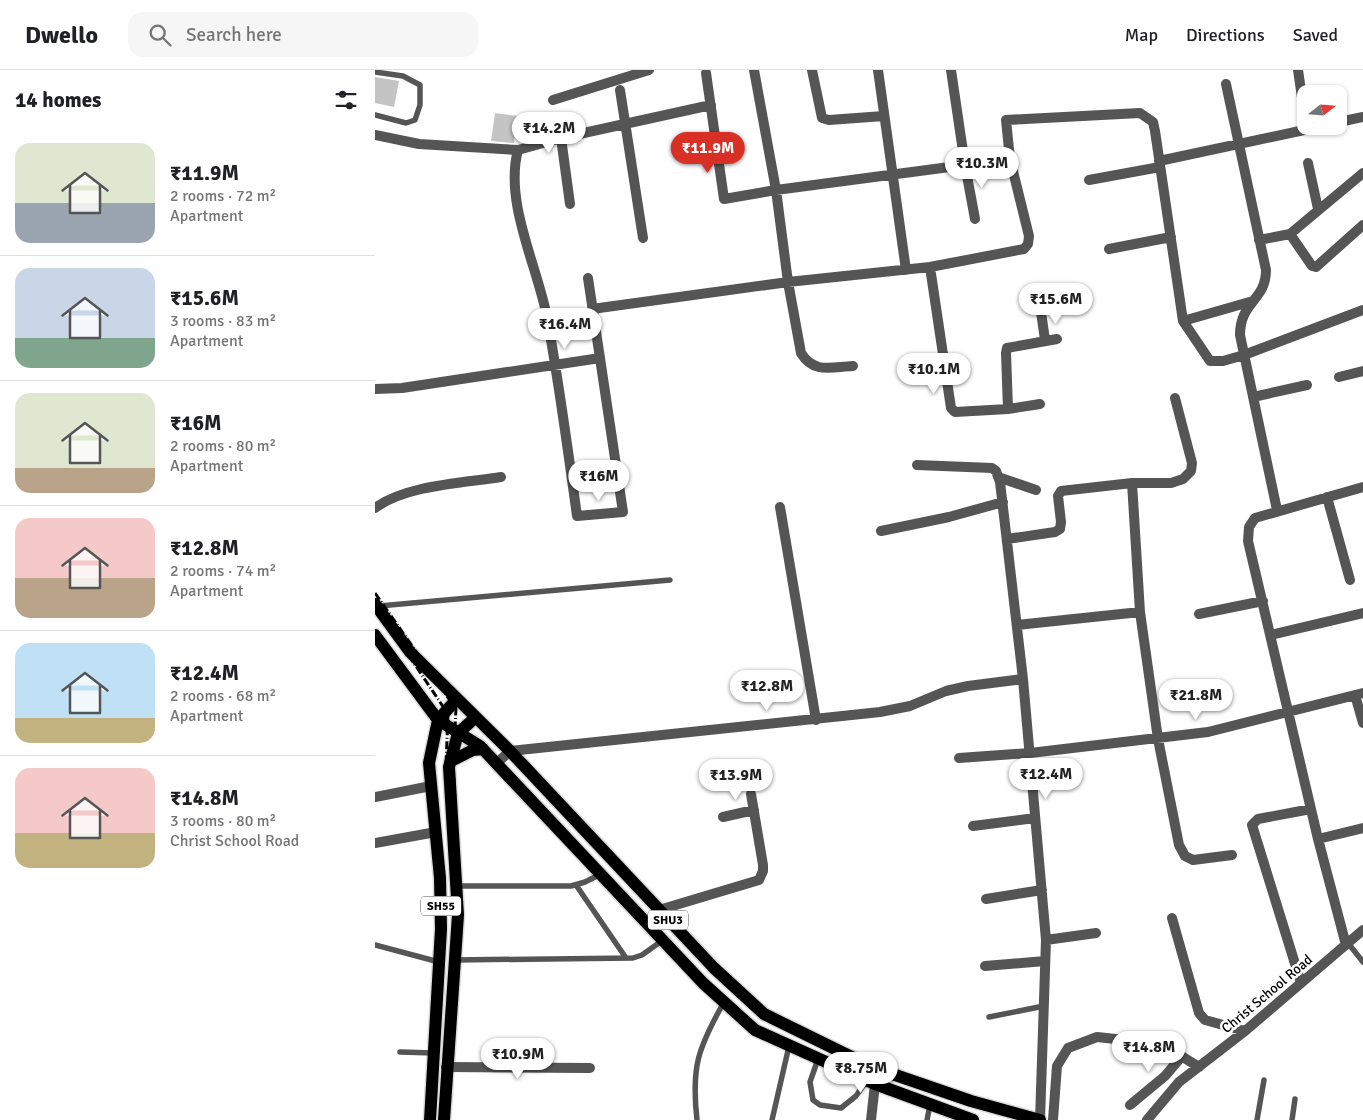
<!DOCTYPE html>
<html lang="en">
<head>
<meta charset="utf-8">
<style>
  body { margin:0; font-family:Signika,sans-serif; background:#f6f6f6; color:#202124; height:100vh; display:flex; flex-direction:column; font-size:19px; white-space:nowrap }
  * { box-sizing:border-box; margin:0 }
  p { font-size:16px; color:#757577 }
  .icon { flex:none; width:28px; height:28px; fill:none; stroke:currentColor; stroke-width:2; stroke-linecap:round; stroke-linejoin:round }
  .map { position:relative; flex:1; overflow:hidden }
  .sheet { display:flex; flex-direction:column; background:#fff; width:375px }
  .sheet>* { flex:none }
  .needle { width:32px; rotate:73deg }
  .controls { position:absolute; left:922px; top:15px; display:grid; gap:10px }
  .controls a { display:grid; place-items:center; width:50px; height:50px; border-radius:10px; background:#fff; box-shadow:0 1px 4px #0004; font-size:25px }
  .price { position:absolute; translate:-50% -42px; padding:0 11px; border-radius:18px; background:#fff; color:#222; font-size:16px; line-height:32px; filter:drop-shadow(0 1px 2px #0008) }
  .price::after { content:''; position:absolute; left:50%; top:30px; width:15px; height:11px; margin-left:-8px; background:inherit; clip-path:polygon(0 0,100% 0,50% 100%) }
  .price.selected { background:#d93025; color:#fff }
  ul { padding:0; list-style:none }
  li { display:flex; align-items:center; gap:15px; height:125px; padding:0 15px }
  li+li { border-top:1px solid #e0e0e0 }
  li span { display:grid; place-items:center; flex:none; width:140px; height:100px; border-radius:15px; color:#555 }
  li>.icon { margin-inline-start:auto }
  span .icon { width:60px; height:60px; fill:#fffc; stroke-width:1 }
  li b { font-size:21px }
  h2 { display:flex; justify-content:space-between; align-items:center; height:60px; padding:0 15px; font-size:21px }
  header { display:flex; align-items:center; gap:30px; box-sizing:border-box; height:70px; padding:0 25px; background:#fff; border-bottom:1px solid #e0e0e0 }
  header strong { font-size:24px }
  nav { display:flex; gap:28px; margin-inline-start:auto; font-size:18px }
  .search { width:350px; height:45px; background:#f6f6f6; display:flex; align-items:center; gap:12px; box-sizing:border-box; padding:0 18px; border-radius:15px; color:#757577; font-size:19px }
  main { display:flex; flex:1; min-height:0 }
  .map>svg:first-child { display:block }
  .building { fill:#c4c4c4 }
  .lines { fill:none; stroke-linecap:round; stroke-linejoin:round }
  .primary-casing { stroke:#dbdbdb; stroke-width:15 }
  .lane { stroke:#555; stroke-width:5.5 }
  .street { stroke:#555; stroke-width:10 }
  .primary { stroke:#000; stroke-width:12 }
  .rail { stroke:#000; stroke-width:3; stroke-dasharray:8 2.5 1 2.5; stroke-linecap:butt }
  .labels { text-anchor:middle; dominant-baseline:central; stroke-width:5; stroke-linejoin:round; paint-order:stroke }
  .shield { fill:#fff; stroke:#4c4c4c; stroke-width:1 }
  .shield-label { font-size:12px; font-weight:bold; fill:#000 }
  .street-label { font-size:14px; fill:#000; stroke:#fff }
</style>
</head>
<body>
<header>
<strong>Dwello</strong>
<div class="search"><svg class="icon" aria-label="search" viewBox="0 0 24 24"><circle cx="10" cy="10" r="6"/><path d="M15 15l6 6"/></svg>Search here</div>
<nav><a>Map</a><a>Directions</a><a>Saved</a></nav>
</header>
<main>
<section class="sheet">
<h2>14 homes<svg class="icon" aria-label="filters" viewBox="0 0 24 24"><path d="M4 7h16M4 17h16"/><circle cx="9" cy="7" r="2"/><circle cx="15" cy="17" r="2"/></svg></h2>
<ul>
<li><span style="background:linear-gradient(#dfe7d0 60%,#9aa5b1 0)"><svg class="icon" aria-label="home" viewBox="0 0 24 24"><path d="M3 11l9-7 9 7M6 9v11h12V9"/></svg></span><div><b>₹11.9M</b><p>2 rooms · 72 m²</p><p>Apartment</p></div></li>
<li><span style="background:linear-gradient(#c9d6e8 70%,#7fa58c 0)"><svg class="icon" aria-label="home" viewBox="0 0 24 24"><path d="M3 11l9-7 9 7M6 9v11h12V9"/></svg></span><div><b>₹15.6M</b><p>3 rooms · 83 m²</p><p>Apartment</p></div></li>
<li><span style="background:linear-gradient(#dfe7d0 75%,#b9a48a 0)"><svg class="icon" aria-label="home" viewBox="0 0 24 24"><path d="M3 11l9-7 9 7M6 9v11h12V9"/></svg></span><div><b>₹16M</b><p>2 rooms · 80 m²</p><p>Apartment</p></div></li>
<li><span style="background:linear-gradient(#f6c9c9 60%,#b9a48a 0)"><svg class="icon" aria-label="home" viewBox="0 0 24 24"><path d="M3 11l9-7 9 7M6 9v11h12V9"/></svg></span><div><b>₹12.8M</b><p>2 rooms · 74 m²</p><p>Apartment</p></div></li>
<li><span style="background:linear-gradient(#bfe0f5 75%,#c2b280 0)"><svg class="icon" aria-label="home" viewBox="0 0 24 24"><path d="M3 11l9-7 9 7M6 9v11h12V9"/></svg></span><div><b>₹12.4M</b><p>2 rooms · 68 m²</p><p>Apartment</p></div></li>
<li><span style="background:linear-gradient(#f6c9c9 65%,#c2b280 0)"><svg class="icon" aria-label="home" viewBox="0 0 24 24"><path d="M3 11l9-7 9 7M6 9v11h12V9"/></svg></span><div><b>₹14.8M</b><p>3 rooms · 80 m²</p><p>Christ School Road</p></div></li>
</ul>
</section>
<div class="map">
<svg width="988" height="1050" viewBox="0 0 988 1050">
  <rect width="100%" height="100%" fill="#fff"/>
  <!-- building -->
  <path class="building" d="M0,7L24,11L19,37L0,33Z
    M120,43L142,46L139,73L116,71Z"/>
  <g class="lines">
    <!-- primary casing -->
    <g class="primary-casing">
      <path id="primary" d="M0,534L35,582L135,681L339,898L389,944L497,997L596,1031L665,1050
        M0,565L63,650L105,676L328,913L380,960L500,1014L598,1050
        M76,691L98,680L108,679
        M55,1050L66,859L65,808L54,693L63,650L81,630
        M69,1050L83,845L74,697L83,663L100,648"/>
    </g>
    <!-- lane -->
    <path class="lane" d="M0,2L28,6L45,15V35L40,50L31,53L0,45
      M4,536L295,510
      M201,815L251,888
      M81,816H196L210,812L226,804
      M973,873L988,892
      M0,875L64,892
      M79,890L258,888L267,885L288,870
      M614,947L669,936
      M25,982L59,983
      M443,989L435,1012L438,1030L445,1035L466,1038L481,1026L492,1010
      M322,1050C316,997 323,978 349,932
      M397,1050L414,976
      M552,1050L555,1035
      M882,1050L889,1010
      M917,1050L920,1029"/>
    <!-- street -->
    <path class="street" d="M379,0L401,120L413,212L426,283C439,304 456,297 478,296
      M437,0L447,48L454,50L509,46
      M503,0L531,200
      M576,0L590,95L600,149
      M923,0L931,55
      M331,3L349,129L401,120L635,89
      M851,14L891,200C891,231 865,231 865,265L902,440
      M245,20L268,168
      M178,30L274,0
      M964,52L988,47
      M0,65L44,74L143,80
      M186,68L336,35
      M784,91L948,56
      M933,93L943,139
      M714,110L785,97
      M195,134L186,68L143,80C129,132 162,195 172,247C184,313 193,380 202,446L248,442L213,208
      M915,164L937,196L941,197L988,155
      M884,170L915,164L988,103
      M734,179L796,167
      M555,197L576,338L580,342L633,339L665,334
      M217,239L413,212L555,197L649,179L653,174L654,166L635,89L631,50L765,43L778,52L780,61L808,251L835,291H848L869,285L988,240
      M666,242L670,270
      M808,251L878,231
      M964,307L988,301
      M0,319L27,318L225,288
      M878,327L932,315
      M633,339L631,283L632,278L682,269
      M542,395L617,398L621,401L625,412L648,609L671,870L665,1050
      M623,407L661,420
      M757,413L765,542L783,669L804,775L810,786L818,790L857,785
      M952,427L975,510
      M405,437L441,650
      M0,438C31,415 88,413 126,407
      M506,461L574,447L628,432
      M632,469L680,462L685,459L686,452L683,426L686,421L757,413H796L808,409L816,401L817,393L800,328
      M824,544L888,531
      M642,555L765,542
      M896,565L988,543
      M980,625L988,653
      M584,688L655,683L833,662L988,623
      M122,693L135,681L505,642L535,636L571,621L593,616L648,609
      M0,727L56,716
      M348,747L379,740
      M598,756L660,748
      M943,769L988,758
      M0,773L61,762
      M611,829L667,820
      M284,840L384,810L388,801V795L376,724
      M797,848L824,943L830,950L870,961
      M671,870L721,863
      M971,875L943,769L873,471L874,457L880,448L988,417
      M610,896L670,891
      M926,913L877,755L883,749L936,739
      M71,997L215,998
      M755,1035L790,1006L807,986
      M496,1050L500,1014L497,997
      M678,1050L682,996L693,978L722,967L787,974L824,997
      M772,1050L804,1012L870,961L988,860"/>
    <!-- primary -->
    <use href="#primary" class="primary"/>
    <!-- rail -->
    <path class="rail" d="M0,523L81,639L78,695L85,826L73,1050
      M18,562L73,644L71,695L72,718"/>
  </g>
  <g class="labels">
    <!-- shield labels -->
    <g class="shield">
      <rect x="46" y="826.5" width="40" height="19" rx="4"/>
      <rect x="273" y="840.5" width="40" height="19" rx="4"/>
    </g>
    <g class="shield-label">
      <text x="66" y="836">SH55</text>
      <text x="293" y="850">SHU3</text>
    </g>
    <!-- street labels -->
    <g class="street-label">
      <text transform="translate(892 924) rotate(-40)">Christ School Road</text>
    </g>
  </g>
</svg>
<div class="controls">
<a><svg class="needle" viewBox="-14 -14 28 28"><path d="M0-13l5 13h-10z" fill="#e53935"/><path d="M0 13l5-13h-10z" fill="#757577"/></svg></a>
</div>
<b class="price" style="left:174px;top:84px">₹14.2M</b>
<b class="price selected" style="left:333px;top:104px">₹11.9M</b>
<b class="price" style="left:607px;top:119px">₹10.3M</b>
<b class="price" style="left:681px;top:255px">₹15.6M</b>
<b class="price" style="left:190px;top:280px">₹16.4M</b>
<b class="price" style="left:559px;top:325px">₹10.1M</b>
<b class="price" style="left:224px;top:432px">₹16M</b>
<b class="price" style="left:392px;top:642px">₹12.8M</b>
<b class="price" style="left:821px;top:651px">₹21.8M</b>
<b class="price" style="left:671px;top:730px">₹12.4M</b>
<b class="price" style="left:361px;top:731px">₹13.9M</b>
<b class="price" style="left:774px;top:1003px">₹14.8M</b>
<b class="price" style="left:143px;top:1010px">₹10.9M</b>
<b class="price" style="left:486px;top:1024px">₹8.75M</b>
</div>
</main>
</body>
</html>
